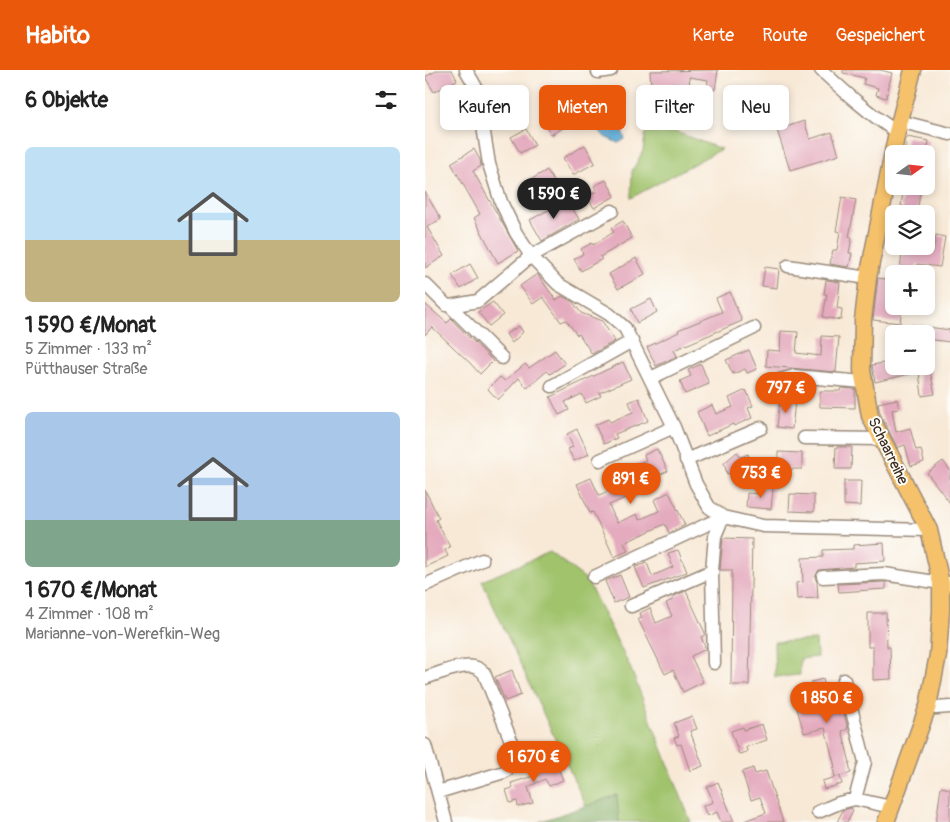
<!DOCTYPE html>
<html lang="de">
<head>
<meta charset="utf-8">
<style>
  body { margin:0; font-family:Pangolin,sans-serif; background:#f2f2f2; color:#222; height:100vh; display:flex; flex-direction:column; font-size:19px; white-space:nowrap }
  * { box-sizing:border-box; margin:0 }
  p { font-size:16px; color:#767676 }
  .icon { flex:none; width:28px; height:28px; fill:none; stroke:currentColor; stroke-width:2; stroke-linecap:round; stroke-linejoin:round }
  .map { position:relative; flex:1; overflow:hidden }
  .sheet { display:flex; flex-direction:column; background:#fff; width:425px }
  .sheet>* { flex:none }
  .top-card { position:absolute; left:15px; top:15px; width:435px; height:45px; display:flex; gap:10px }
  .needle { width:32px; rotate:75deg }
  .buttons { position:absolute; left:460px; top:75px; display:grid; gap:10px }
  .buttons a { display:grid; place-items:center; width:50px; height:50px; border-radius:8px; background:#fff; box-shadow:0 2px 8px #0003; font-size:25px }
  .price { position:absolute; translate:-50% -42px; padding:0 11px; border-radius:18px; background:#ea580c; color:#fff; font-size:16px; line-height:32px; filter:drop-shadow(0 1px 2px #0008) }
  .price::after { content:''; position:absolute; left:50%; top:30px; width:15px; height:11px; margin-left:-8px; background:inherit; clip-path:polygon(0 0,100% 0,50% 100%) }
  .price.selected { background:#222; color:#fff }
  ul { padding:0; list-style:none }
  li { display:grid; align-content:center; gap:10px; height:265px; padding:0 25px }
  li span { display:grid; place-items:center; height:155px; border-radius:8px; color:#555 }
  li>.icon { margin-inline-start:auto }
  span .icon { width:90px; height:90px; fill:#fffc; stroke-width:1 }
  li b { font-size:21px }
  h2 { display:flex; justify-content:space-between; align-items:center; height:60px; padding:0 25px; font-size:21px }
  .chip { padding:0 18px; border-radius:8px; background:#fff; box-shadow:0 2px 8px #0003; font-size:18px; line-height:45px }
  .chip.selected { background:#ea580c; color:#fff }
  header { display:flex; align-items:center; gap:30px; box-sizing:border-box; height:70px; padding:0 25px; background:#ea580c; color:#fff }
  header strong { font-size:24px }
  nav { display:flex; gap:28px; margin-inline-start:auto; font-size:18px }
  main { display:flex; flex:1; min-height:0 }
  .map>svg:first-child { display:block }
  .green { fill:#a0c36c; stroke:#6e7645 }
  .forest { fill:#80a960; stroke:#5e6a3f }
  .water { fill:#62afdb; stroke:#4e6c7c }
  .building { fill:#e4aabe }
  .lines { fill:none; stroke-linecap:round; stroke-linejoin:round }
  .minor-casing { stroke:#9a8a7a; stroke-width:15 }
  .major-casing { stroke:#9a8a7a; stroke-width:19 }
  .minor { stroke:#fff; stroke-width:12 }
  .major { stroke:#f5c16b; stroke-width:16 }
  .labels { text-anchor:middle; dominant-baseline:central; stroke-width:4; stroke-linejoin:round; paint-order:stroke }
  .street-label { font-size:15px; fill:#3b2a1e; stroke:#fdfcf7 }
</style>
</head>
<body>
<header>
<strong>Habito</strong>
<nav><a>Karte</a><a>Route</a><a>Gespeichert</a></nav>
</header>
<main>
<section class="sheet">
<h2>6 Objekte<svg class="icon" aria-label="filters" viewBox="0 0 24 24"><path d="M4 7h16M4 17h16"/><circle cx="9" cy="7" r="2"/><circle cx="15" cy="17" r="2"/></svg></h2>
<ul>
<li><span style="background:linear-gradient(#bfe0f5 60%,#c2b280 0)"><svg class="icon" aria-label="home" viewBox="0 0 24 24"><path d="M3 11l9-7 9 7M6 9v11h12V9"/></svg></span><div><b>1 590 €/Monat</b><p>5 Zimmer · 133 m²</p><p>Pütthauser Straße</p></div></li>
<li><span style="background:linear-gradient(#a9c7e8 70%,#7fa58c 0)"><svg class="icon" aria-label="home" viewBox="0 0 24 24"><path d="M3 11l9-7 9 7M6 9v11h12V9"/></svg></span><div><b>1 670 €/Monat</b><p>4 Zimmer · 108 m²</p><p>Marianne-von-Werefkin-Weg</p></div></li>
</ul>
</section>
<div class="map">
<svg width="525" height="752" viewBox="0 0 525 752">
  <rect width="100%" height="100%" fill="#fdfcf7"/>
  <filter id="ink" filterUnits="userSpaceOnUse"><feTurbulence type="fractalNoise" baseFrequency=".02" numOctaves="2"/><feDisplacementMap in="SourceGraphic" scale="10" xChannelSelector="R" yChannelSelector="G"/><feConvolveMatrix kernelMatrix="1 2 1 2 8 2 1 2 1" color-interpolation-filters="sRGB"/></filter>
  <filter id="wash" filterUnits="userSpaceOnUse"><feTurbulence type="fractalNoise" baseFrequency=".0096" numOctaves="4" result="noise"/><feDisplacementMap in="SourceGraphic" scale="20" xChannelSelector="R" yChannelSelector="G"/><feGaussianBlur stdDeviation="1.12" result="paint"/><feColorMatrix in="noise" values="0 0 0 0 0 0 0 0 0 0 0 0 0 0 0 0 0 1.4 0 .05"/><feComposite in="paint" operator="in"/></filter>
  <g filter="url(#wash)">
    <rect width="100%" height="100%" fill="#f8e9d7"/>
    <!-- green -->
    <path class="green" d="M222,51L296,79L206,128L207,101L218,81Z
      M125,482L162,510L205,597L266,752H194L191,725L161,736L57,511Z
      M391,570L392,587L375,589V605L350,607L349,572Z"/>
    <!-- forest -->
    <path class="forest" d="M192,725L194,752H114Z"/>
    <!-- water -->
    <path class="water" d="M158,29L165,37L197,60L200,69L193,73L180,67L164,49L150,40V33Z"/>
    <g id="blocks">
      <!-- building -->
      <path class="building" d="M13,0H27L32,10L9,22L0,7Z
        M293,0L290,20L282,18L283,10L264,7L265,16L253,17L254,22L244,23V14L226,15L225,1Z
        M418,0H455L467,3L461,28L451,25L453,18L438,14L440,8L418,3Z
        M137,39L146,53L126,65L118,50Z
        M379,51L385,69L407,62L414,85L365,100L352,60Z
        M101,59L110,75L95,83L86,67Z
        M482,67L504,71L502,84H480Z
        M160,75L170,93L148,105L138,88Z
        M49,79L55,90L56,96L48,101L93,181L73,193L49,148L55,144L26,93Z
        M122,100L131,115L106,130L97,115Z
        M181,110L190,126L169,138L162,126L172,121L169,116Z
        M479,116H496L492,144H477L478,136H476Z
        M0,122L16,149L2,157L19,186L0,198Z
        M417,127L431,130L424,167H427L424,183H427L424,197L405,194L408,180H412L415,162L411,161Z
        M142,130L154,149L117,171L105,150Z
        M198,151L207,168L175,187L177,189L156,201L149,189L158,184L156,179L167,173L168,175L189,162L186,158Z
        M511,165L520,167L515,197L492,194L491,201L475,199L478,176H491V180L508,182Z
        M211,188L220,204L193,219L184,204Z
        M45,194L53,208L36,219L27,205Z
        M340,197L354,199L352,218L337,216Z
        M112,204L131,230L137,226L148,232L156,243L177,251L190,271L167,284L154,264L152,265L141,250L136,252L118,227L108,234L95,216Z
        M453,208L469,210V236H477L475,253L448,250Z
        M401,210L415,212L412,238L417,239L416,250L398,247L402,224H399Z
        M305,222L317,251L249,280L252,286L231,296L222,277L254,262L253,260L297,242L291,228Z
        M226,229L232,242L212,253L206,239Z
        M68,232L78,245L64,256L53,242Z
        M0,234L22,253L26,249L68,291L55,304L45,293L7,257L0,265Z
        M487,255L525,260V272L501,269V264H486Z
        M94,256L98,262L87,273L81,264Z
        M356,261L373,262L371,283L396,286L397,266L414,267L411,302L341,296L342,280L355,281Z
        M130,280L140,294L125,304L122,301L102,318L94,308L73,330L63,319L75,307L80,311L100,294L104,298Z
        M324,280L332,299L322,303L320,299L308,304L301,290Z
        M469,291V296H504L510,324L497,326L494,302L450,312L447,295Z
        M198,292L206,309L174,323L176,326L161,333L157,324L140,332L144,340L134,345L125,327Z
        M276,294L284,314L260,324L255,311L266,306L263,300Z
        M416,318L430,319V338L395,337V321H415Z
        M321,320L328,336L323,338L327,348L309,356L308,354L282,366L272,342L287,335L291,344L308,337L304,328Z
        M214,328L223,351L190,364L192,368L179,374L170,355L183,349L185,352L208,342L204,332Z
        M355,329L370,331L367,359L352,357Z
        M472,329L474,339L467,340L471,362L485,358L491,380L496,379L499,392L486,396L480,375L474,377L473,379L455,343L453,333Z
        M152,359L164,384L149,391L143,379L148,377L142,364Z
        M411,377H427L426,399H410Z
        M232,379L243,401L216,413L219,420L184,435L192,453L212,444L214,450L234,441L229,430L244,422L260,455L244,463L240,454L199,473L203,481L189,487L168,442L165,443L152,414L166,408L174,425L203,414L197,400L221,390L219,385Z
        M312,382L316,387L323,384L328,400L313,405L312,401L302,404L299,393Z
        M353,382L377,383V399H353Z
        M518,391L525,400V433L502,403Z
        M419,411H436L435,436L419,435Z
        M334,417L348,418L346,439L321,437L322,423L334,424Z
        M0,420L14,448L11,450L25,477L20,480L23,486L0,497Z
        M365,424L389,425V442L364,441Z
        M298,468L327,469L324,615H306L307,500H295Z
        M459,473L460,491L429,493V497L394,500L390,507L392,512L393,528L372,529L371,513L378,512L377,488L398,487V480L428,479V475Z
        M253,480L262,502L219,518L210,497L222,493L227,506L248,497L243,483Z
        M195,505L204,527L189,533L180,511Z
        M461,512V519L414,522L413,514Z
        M261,521L280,563V565L276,567L281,579L266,586L278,612L258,622L248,600L240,604L213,549L217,548L215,543L225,538L231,553L247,546L241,533L248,530L247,527Z
        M443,543H461L462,577H465L466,609L448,610V577H443Z
        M87,600L96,625L80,631L70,607Z
        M398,609L404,632L415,629L423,659L417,661L425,693H424L426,703L410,707L408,698L410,697L400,658L379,663L371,635L390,629L386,612Z
        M267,646L272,659L265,661L278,696L265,701L256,674L252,675L249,668L254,666L249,653Z
        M337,654L342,670L321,677L322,682L314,684L306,661L318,657L319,660Z
        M129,688L138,710L124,716L120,709L103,717L108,733L93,737L92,731L85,733L81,720L88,718L86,713L112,705L109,697Z
        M328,698L330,704L341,701L358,752H320L319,751L341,743L335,727L326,730L317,702Z
        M415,706L417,714L399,719L397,711Z
        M293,712L309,752H296L292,742L282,746L278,736L288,732L282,717Z
        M516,717L525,719V752H511Z
        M426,738L428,740L422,752H412L418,740Z"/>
    </g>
  </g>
  <g filter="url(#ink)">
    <use href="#blocks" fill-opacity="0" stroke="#9a8a7a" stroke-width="1"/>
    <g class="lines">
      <!-- minor casing -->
      <g class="minor-casing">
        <path id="minor" d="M41,0L52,19L64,94L76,132L91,163L106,186L133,214L184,244L200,258L249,357L271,414L284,437L298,447L338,456L504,460
          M396,0C420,22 444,44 472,62
          M173,2L186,0
          M474,51L525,64
          M363,196L443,208
          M0,214L21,235L25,236L53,231L106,186L187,141
          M25,236L77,288
          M226,308L329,258
          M352,311L369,306L438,312
          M127,316L207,271
          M379,368L456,369
          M175,390L249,357
          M261,390L336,358
          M169,507L298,447
          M398,507L459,504L516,513H525
          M0,515L57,490
          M206,536L287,501
          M289,593L287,501L290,466L298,447
          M0,608C12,604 41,592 52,598C55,599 57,601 59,603L89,678C90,689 88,695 79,702L13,722
          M419,610L440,692L430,729
          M503,636L511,638L525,637
          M0,675L21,752
          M393,742L414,733L430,729L466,737"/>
      </g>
      <!-- major casing -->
      <g class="major-casing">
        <path id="major" d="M461,752L503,636L513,585L516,541V513L504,460L445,346L437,300L438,250L443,208L472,62L488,0"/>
      </g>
      <!-- minor -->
      <use href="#minor" class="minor"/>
      <!-- major -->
      <use href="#major" class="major"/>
    </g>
  </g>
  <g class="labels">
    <!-- street labels -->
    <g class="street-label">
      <text transform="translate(463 381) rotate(64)">Schaarreihe</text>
    </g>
  </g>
</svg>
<div class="buttons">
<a><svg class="needle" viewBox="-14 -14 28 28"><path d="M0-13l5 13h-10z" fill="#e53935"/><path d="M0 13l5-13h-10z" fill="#767676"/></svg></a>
<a><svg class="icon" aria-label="layers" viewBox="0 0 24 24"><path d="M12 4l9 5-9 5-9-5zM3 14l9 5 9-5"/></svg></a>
<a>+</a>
<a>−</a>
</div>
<b class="price selected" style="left:129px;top:150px">1 590 €</b>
<b class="price" style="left:361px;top:344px">797 €</b>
<b class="price" style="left:336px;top:429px">753 €</b>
<b class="price" style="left:206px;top:435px">891 €</b>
<b class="price" style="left:402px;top:654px">1 850 €</b>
<b class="price" style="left:109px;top:713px">1 670 €</b>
<div class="top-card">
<a class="chip">Kaufen</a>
<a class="chip selected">Mieten</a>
<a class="chip">Filter</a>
<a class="chip">Neu</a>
</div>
</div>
</main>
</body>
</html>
